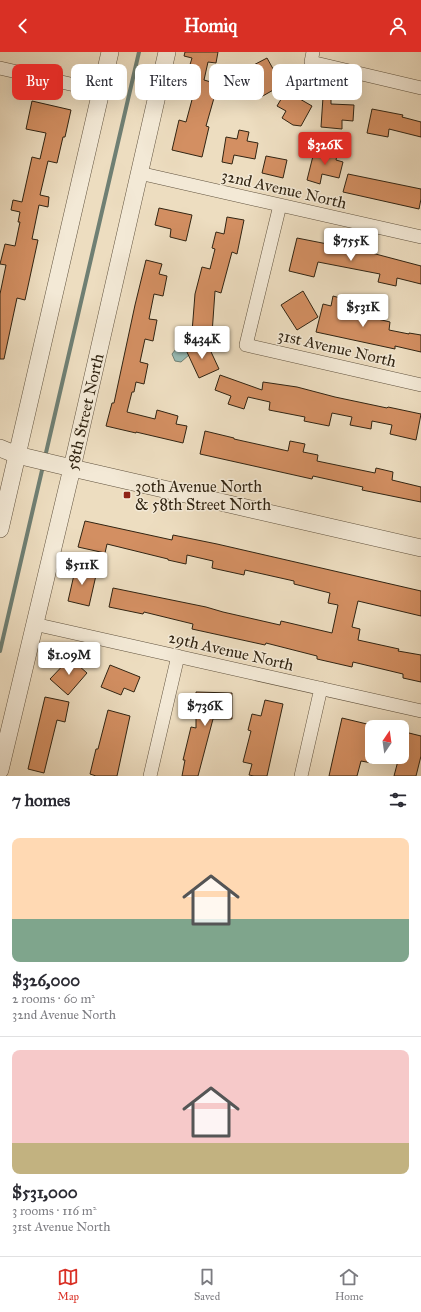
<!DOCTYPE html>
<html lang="en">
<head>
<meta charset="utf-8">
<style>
  body { margin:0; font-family:"IM FELL Great Primer",serif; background:#f7f7f7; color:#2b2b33; height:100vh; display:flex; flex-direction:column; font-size:15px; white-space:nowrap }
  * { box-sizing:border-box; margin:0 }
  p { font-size:13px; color:#7c7c81 }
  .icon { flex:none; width:22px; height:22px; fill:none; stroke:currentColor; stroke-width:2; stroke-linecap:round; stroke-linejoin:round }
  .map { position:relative; height:724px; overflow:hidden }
  .side { display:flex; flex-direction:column; background:#fff; flex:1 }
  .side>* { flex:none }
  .banner { position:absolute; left:12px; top:12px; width:397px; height:36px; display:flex; gap:8px }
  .needle { width:26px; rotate:13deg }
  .tools { position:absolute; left:365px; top:668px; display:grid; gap:8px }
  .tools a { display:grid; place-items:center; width:44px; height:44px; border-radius:8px; background:#fff; box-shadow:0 4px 16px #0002; font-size:20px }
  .price { position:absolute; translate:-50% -34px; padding:0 9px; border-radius:4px; background:#fff; color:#222; font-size:13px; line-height:26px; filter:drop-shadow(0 1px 2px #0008) }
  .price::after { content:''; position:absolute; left:50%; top:24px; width:12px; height:9px; margin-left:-6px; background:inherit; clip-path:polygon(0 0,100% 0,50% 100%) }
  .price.active { background:#d93025; color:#fff }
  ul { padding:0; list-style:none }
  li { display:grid; align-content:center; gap:8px; height:212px; padding:0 12px }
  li+li { border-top:1px solid #e1e1e2 }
  li span { display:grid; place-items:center; height:124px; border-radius:8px; color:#555 }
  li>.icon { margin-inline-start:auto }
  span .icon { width:72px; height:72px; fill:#fffc; stroke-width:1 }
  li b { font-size:17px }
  h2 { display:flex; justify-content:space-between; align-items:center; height:48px; padding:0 12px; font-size:17px }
  .chip { padding:0 14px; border-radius:8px; background:#fff; box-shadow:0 4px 16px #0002; font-size:14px; line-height:36px }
  .chip.active { background:#d93025; color:#fff }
  header { display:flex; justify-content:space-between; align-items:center; height:52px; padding:0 12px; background:#d93025; color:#fff; font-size:18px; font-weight:700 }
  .tab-bar { display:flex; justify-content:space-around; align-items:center; height:56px; border-top:1px solid #e1e1e2; background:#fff; font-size:11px; color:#7c7c81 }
  .tab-bar a { display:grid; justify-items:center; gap:2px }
  .tab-bar .active { color:#d93025 }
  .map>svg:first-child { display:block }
  .water { fill:#99bbb4; stroke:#6f7f73 }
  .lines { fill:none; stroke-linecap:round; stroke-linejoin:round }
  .stream { stroke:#6f7f73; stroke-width:4 }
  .building { fill:#d38f62; stroke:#312412 }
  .minor-casing { stroke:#60523e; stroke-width:14 }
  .tertiary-casing { stroke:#60523e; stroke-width:18 }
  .minor { stroke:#f3e9d6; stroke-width:13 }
  .tertiary { stroke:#f3e9d6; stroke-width:17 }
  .poi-dot { fill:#8f2418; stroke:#f3e9d6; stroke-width:1.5 }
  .labels { text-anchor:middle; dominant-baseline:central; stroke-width:3; stroke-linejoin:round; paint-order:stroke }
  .street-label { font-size:16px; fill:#312412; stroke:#f3e9d6 }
  .poi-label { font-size:16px; fill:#312412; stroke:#f3e9d6; text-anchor:start }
</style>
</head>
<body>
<header><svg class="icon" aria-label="back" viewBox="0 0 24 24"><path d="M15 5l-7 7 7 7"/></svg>Homiq<svg class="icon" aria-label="person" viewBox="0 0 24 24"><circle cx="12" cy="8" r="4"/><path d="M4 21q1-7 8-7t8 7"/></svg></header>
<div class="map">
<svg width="421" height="724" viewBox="0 0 421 724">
  <rect width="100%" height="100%" fill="#edddc0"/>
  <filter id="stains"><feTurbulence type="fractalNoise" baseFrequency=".005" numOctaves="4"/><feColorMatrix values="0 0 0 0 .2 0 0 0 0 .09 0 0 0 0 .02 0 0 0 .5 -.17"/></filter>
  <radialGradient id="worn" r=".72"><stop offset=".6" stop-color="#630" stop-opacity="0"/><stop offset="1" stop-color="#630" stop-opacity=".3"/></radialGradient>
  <!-- water -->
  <path class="water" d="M176,297H188L190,302L181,310L175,309L172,302Z"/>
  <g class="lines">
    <!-- stream -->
    <path class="stream" d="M45,405L139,0
      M0,599L43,414"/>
  </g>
  <!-- building -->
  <path class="building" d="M185,0H218L216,11L208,10L204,28L218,32L206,74L209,75L202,105L172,98L179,68L186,70L193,44L183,41L191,16H189L192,6L184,4Z
    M267,6L282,33L261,45L246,17Z
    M286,39L312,54L301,74L293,73L282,66L286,59L277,54Z
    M323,45H331V52L354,53L353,69L342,68V77L321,75Z
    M32,49L71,58L65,85H63L57,111L48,109L40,143L49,145L48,155L39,153L32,187L38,188L25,248L17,246L4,307H0V242L6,213L0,212L5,192L15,194L20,170H18L20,160L11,158L13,148L22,150L32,105L40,107L46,81L26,77Z
    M372,57L403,63L402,65L421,70V85L389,77L388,85L367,81Z
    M239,78L249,80L247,89L258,91L255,107L234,103L232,112L222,110L226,85L237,87Z
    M323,95L338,99L336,108L343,110L339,126L322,122L320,132L307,128L313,104L320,105Z
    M266,104L287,108L283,126L262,121Z
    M348,122L421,137V147L419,157L343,140Z
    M159,156L192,163L186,189L170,185L171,177L155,173Z
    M227,165L244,168L237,202L232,200L221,241L215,239L212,282L192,280L195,242L202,215L210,217L215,197L212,196L216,180L224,182Z
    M297,186L368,200L421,214V232L397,226L396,234L378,230L380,222L318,210L314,225L289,219Z
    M146,208L162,212L159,222L167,224L163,244L154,242L149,267L157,268L153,289L145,287L140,310L148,312L144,332L136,330L134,340H132L127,360L155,367L157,358L178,364L176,372L187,374L183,391L136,380V381L106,374L112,351H114L135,253Z
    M303,239L318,265L297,278L281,253Z
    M333,244L351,249L349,258L358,260L357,262L390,270L389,278L409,282V281L421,283V300L395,294V297L316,280L323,252L331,254Z
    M206,289L219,317L199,326L186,298Z
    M220,323L262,338L263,330L297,335L335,345L387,356L388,355L421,362L416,388L390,382L392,373L372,369L371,377L350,373L352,365L332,361L329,374L304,369L305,365L269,358L270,350L248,345L244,357L228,352L231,344L215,338Z
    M205,379L234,386V387L288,399L290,389L305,392L303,400L318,403L317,409L375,421L376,416L393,420L392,428L421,435V450L362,438L363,435L313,424L312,427L200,402Z
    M85,469L172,488L173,483L217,492L421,539V564L358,549L352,575L360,577L358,588L399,597L398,599L421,603V630L403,626V622L353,610L352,615L317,607V604L266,591L265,593L192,577L193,572L144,560L143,562L109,555L113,536L206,555L223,560L280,573L281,569L332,581L338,553L328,551L330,541L294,532V529L245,518L244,523L212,516L213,509L187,503L186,512L168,508V507L107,492L105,501L78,495Z
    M76,514L97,519L89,554L68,549Z
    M70,606L87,621L68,643L50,627Z
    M110,613L140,625L134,640L124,636L121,643L101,635Z
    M196,640L232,641V667H213L198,724H182L185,708H183L191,675L196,676Z
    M45,645L69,650L65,670L57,668L44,721L28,717Z
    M265,648L283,652L267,724H254L249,723L252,712L243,710L251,679L248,678L252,662L261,664Z
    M108,658L130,664L117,724H96L90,722L96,697H98Z
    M342,666L371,673L370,682H372V711L361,709L357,724H329Z
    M405,680L421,684V704L416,724H394L399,705H402V692Z"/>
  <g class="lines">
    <!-- minor casing -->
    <g class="minor-casing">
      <path id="minor" d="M313,0L311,10L421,36
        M0,16L101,39
        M139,121L421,185
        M280,153L246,293L421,333
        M34,572L421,659
        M150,724L178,604
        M301,724L321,636"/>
    </g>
    <!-- tertiary casing -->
    <g class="tertiary-casing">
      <path id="tertiary" d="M0,396L17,403L59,413L421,496
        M0,477L110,0
        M0,718L72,416L167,0"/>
    </g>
    <!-- minor -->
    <use href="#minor" class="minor"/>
    <!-- tertiary -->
    <use href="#tertiary" class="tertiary"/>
  </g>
  <!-- markers -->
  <rect class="poi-dot" x="123" y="439" width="8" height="8" rx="2"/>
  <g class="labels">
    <!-- street labels -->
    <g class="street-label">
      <text transform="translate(284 137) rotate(13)">32nd Avenue North</text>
      <text transform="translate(337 296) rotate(13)">31st Avenue North</text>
      <text transform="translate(85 360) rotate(-77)">58th Street North</text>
      <text transform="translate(231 599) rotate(13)">29th Avenue North</text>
    </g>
    <!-- poi labels -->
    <g class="poi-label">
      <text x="135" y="434">30th Avenue North<tspan x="135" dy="18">&amp; 58th Street North</tspan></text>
    </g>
  </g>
  <rect width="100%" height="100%" filter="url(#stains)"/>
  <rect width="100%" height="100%" fill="url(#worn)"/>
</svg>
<div class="tools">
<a><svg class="needle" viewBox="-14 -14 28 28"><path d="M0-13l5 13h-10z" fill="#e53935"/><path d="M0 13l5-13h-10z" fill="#7c7c81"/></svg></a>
</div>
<b class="price active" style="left:325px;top:114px">$326K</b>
<b class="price" style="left:351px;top:210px">$755K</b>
<b class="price" style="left:363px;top:276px">$531K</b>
<b class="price" style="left:202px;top:308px">$434K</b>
<b class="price" style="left:82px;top:534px">$511K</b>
<b class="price" style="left:69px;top:624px">$1.09M</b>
<b class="price" style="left:205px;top:675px">$736K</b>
<div class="banner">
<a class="chip active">Buy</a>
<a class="chip">Rent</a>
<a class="chip">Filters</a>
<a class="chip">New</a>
<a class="chip">Apartment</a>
</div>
</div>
<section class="side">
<h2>7 homes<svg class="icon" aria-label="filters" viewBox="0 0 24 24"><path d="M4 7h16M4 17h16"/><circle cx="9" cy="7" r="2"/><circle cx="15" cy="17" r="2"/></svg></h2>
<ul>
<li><span style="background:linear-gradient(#ffd9b3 65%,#7fa58c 0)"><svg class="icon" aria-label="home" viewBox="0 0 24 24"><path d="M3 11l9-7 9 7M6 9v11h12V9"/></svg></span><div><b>$326,000</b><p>2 rooms · 60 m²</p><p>32nd Avenue North</p></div></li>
<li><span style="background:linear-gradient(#f6c9c9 75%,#c2b280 0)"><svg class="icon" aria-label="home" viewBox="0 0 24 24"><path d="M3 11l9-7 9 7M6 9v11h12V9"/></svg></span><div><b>$531,000</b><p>3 rooms · 116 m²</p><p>31st Avenue North</p></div></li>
</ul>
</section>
<nav class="tab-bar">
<a class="active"><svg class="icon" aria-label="map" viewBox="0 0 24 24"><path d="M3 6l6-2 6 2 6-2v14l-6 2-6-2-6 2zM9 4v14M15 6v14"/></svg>Map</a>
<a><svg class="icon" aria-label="saved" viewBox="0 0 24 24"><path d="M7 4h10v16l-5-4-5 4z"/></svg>Saved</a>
<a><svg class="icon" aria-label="home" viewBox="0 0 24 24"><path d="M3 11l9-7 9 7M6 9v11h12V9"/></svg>Home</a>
</nav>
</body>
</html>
